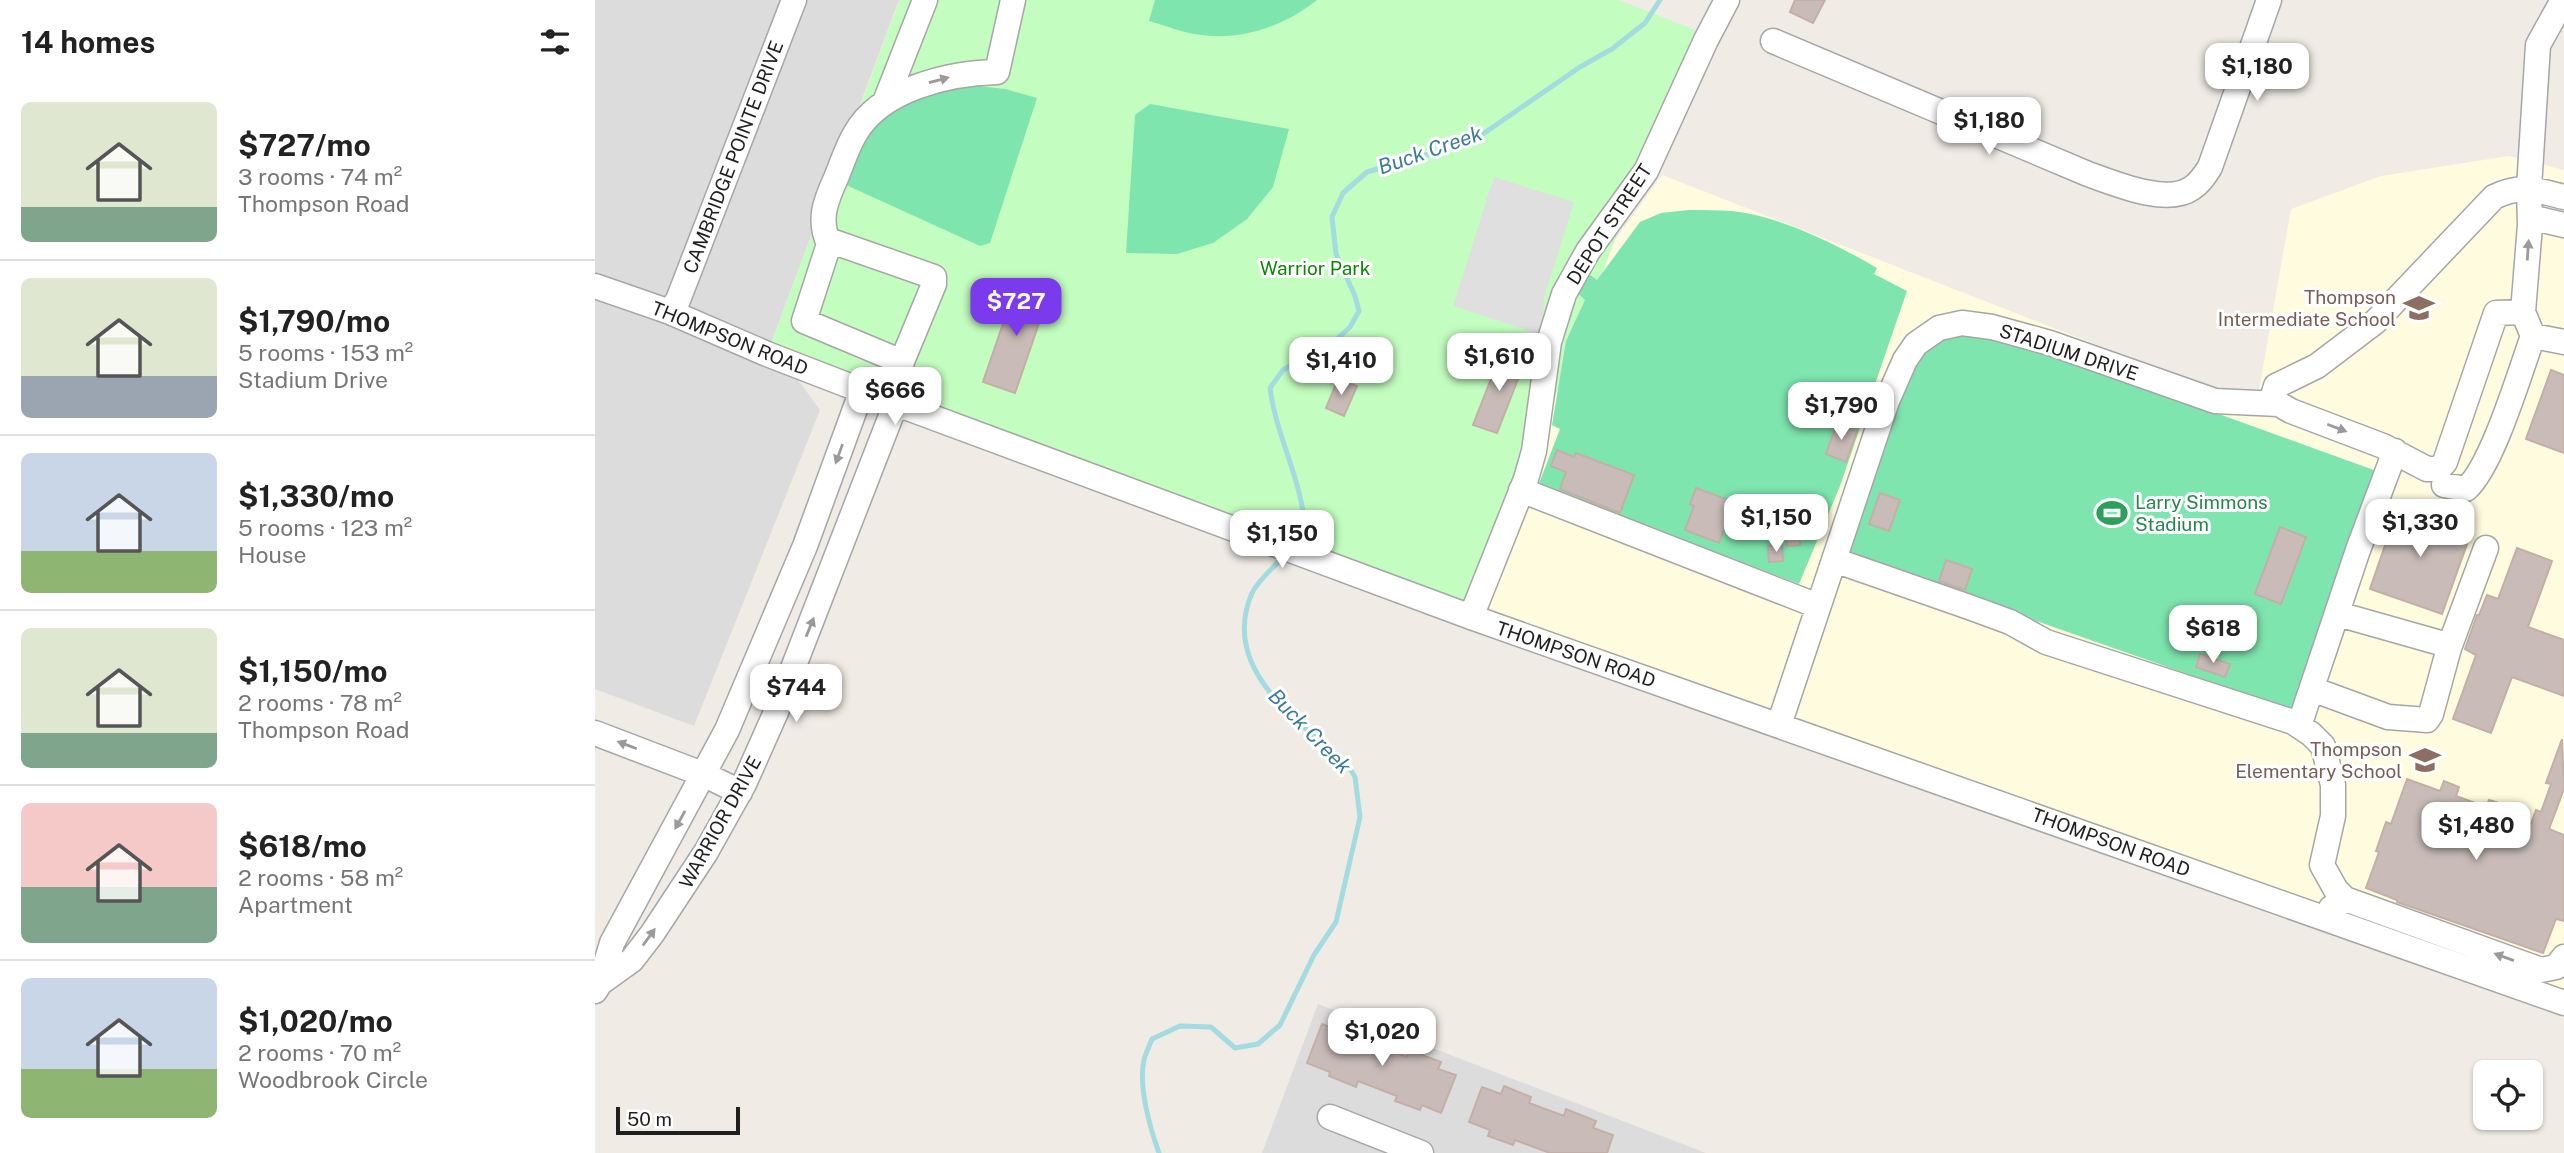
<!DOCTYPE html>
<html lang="en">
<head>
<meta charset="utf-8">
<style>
  body { margin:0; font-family:"Public Sans",sans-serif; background:#f6f6f6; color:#222; height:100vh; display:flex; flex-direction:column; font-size:26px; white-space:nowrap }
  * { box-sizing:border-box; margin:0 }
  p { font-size:23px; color:#767676 }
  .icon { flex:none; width:38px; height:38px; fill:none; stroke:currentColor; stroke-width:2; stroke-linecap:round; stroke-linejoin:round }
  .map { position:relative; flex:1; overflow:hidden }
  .sheet { display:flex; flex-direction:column; background:#fff; width:595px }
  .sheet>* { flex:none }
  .tools { position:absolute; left:1878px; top:1060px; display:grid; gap:14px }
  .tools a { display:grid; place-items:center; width:70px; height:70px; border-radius:10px; background:#fff; box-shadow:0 2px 5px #0004; font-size:35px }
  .scale { position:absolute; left:21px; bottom:18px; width:124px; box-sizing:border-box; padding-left:7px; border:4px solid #1f1f1f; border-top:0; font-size:19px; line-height:24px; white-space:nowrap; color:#1f1f1f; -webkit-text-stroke:5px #fff; paint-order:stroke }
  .price { position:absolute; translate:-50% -60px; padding:0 16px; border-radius:14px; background:#fff; color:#222; font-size:23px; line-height:46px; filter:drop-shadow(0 2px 4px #0008) }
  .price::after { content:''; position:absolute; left:50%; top:42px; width:21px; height:16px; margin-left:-10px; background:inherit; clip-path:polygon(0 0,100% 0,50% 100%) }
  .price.current { background:#7c3aed; color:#fff }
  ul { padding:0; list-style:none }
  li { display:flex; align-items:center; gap:21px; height:175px; padding:0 21px }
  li+li { border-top:2px solid #e0e0e0 }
  li span { display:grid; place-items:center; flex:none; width:196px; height:140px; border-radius:10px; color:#555 }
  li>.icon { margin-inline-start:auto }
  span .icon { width:84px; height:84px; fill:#fffc; stroke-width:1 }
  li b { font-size:30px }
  h2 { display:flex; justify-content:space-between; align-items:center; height:84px; padding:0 21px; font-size:30px }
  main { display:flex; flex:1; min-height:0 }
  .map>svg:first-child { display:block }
  .residential { fill:#dddcdc }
  .education { fill:#fffbdf }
  .park { fill:#c3fdbf }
  .pitch { fill:#7ee5ae }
  .parking { fill:#dfdfdf }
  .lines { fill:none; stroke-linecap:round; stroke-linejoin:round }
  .stream { stroke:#a2dce1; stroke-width:5 }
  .building { fill:#c9bcb8; stroke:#c3afa6; stroke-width:2 }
  .minor-casing { stroke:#a6a6a6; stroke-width:27 }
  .minor { stroke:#fff; stroke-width:24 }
  .oneway { fill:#9a9a9a }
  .labels { text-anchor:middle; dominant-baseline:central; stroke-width:6; stroke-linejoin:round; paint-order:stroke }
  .street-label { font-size:19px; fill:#1f1f1f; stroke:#fff }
  .park-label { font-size:19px; fill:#0c8604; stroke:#fff }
  .education-label { font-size:19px; fill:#785e54; stroke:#fff; text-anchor:end }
  .leisure-label { font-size:19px; fill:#27864d; stroke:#fff; text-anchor:start }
  .water-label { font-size:21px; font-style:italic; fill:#3c7a9d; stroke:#fff }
</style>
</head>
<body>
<main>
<section class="sheet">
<h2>14 homes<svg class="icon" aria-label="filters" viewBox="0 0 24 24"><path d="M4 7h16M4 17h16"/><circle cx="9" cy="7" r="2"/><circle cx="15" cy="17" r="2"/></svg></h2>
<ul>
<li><span style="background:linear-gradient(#dfe7d0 75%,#7fa58c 0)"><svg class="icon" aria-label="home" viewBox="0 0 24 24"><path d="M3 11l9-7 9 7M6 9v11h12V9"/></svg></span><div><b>$727/mo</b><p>3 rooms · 74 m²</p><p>Thompson Road</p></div></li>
<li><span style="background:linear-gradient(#dfe7d0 70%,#9aa5b1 0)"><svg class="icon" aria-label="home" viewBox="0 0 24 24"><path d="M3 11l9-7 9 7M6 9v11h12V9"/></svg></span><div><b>$1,790/mo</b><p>5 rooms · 153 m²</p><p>Stadium Drive</p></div></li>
<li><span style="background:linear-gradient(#c9d6e8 70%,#8fb573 0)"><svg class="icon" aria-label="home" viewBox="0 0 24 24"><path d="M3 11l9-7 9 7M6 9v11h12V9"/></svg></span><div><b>$1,330/mo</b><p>5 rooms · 123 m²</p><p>House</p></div></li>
<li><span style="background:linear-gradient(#dfe7d0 75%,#7fa58c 0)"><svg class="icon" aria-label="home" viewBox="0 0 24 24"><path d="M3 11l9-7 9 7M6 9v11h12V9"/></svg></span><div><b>$1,150/mo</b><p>2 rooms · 78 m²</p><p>Thompson Road</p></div></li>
<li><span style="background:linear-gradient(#f6c9c9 60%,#7fa58c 0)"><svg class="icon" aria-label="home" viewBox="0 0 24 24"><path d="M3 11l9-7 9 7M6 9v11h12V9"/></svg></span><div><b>$618/mo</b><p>2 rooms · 58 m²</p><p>Apartment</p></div></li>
<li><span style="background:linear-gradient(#c9d6e8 65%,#8fb573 0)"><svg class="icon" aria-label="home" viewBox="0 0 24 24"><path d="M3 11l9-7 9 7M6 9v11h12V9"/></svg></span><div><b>$1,020/mo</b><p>2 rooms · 70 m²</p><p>Woodbrook Circle</p></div></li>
</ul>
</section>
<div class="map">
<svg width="1969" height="1153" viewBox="0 0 1969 1153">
  <rect width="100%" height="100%" fill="#f1ebe5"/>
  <!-- residential -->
  <path class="residential" d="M0,0H304L176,343L225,410L99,726L0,689Z
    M723,1004L1111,1153H667Z"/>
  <!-- education -->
  <path class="education" d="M1914,156L1969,170V1003L876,617L995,275L1067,175L1661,407L1696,209L1786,176Z"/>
  <!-- park -->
  <path class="park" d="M305,0H1024L1100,30L876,617L176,344Z"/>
  <!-- pitch -->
  <path class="pitch" d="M560,0H722C688,27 644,42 600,34C585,32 569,25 554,21Z
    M375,85L410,89L442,98L395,243L385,246L249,184C258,163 266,138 283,121C307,98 344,91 375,85Z
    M555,104L694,129L678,187L652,219L618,243L582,254L531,253L540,115Z
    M1094,210C1108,210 1123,210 1137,211C1185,216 1241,244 1282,268L1279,274L1312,291L1245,486L1204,584L943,486L965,429L957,425L971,341L990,300L983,293L995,275L1002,280L1045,222L1066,213Z
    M1358,331L1405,335L1787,473L1701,712L1247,553L1325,347Z"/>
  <!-- parking -->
  <path class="parking" d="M899,177L979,202L949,298L947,335L858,306Z"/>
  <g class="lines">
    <!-- stream -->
    <path class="stream" d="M700,544L710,531C708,481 681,437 675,388L688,370L741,340L755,327L764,311L760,296L741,254L737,217L748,193L772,172L845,151L885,136L985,67L1017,49L1050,23L1065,0
      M564,1153C555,1128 543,1086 549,1060C551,1053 554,1046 557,1039L585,1026L616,1027L640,1048L663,1044L685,1025L719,955L741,922L765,817L760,777L752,764C704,722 624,669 657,593C664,579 678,568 689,556"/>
  </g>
  <!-- building -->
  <path class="building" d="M1200,0H1230L1218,23L1195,12Z
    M422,283L454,294L420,393L388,382Z
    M907,351L930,361L902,433L878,425Z
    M1956,370L1969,375V453L1931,439Z
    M743,379L762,386L749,416L731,408Z
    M1242,423L1262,431L1251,462L1231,454Z
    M962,450L979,457L981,453L1039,475L1025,513L965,489L971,472L956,466Z
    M1101,488L1139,502L1124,543L1090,530L1099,506L1095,504Z
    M1285,493L1305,500L1294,531L1274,524Z
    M1804,505L1822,511L1824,505L1850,514L1848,521L1863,526L1859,539L1872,544L1847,614L1775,589Z
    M1685,527L1711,537L1686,604L1660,594Z
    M1204,532L1205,545L1192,546L1191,533Z
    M1187,545L1188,561L1174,562L1173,546Z
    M1922,548L1957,561L1933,627L1969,640V696L1917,677L1896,733L1858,719L1881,655L1870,649L1882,615H1884L1892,595L1903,599Z
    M1351,560L1377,569L1370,590L1344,581Z
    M1605,654L1635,664L1630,677L1601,667Z
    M1967,739L1969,789L1954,829L1969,835V921L1961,919L1948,953L1802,902V900L1771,888L1784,852L1781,851L1791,822L1796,824L1812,779L1845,791L1849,781L1864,787L1861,796L1891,807L1894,800L1910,805L1907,813L1936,824L1941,810L1946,812L1956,784L1951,783Z
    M727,1024L749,1033L751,1026L769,1032L781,1037L778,1044L812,1057L814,1050L846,1062L843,1069L861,1075L846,1113L827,1105L825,1110L800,1101L802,1096L763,1081L761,1087L734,1076L735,1072L712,1063Z
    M909,1086L936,1097L934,1103L969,1116L971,1109L1001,1121L998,1128L1018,1135L1012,1153H955L920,1140L918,1145L893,1136L895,1130L874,1122L887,1087L906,1094Z"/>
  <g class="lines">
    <!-- minor casing -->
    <g class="minor-casing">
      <path id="minor" d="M1178,41L1493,174C1519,183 1572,206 1597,188C1605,183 1610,175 1615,167L1674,0
        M290,102L330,0
        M1935,217L1969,225
        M234,244C223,220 230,202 241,178C247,164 252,147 260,134C285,89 354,73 402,72L418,0
        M0,286L75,312L172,354L291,400L876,617L1969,1003
        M75,312L83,300L199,0
        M1928,312L1901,313L1850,462L1844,469H1832L1788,446L1696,411L1684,404L1678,396L1681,386L1722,366L1780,322L1899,197C1926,184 1941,190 1969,197
        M1938,336L1969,342
        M291,400L339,284V277L239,242L234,244L209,321L307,362
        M1849,485L1871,489C1897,467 1925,372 1938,336L1928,312L1935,225L1934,188L1943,45L1968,0
        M926,490L1223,606
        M1239,560L1374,607L1415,622L1451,642L1698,722L1716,734L1728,746L1738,785V816L1727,865L1741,890L1750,899
        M876,617L931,479L939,451L954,342L969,294L993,251L1051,171L1111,40L1132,0
        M1854,648L1891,548
        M1717,689L1793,717L1832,720L1836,714L1854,648L1849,644L1743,614
        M1184,725L1292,401L1310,360L1321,344L1344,328L1367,323L1397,327L1455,343L1620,401L1684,404
        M1704,726L1763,550L1800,451
        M0,733L110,775L145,792
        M1736,908L1750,899L1946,970L1961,967L1969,957
        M5,983L37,960L57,934L111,852L149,784L181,712L301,403
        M0,991L5,983L17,943L132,730L210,546L267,390
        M735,1117L826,1153"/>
    </g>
    <!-- minor -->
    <use href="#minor" class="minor"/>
  </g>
  <!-- one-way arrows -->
  <defs><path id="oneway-solid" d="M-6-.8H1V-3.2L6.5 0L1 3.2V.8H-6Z" transform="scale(1.75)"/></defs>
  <g class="oneway">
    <use href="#oneway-solid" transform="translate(344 80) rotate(-15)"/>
    <use href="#oneway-solid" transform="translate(1933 250) rotate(-86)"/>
    <use href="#oneway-solid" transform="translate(1742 428) rotate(21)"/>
    <use href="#oneway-solid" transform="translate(244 454) rotate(110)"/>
    <use href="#oneway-solid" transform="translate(215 627) rotate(-68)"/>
    <use href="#oneway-solid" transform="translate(32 745) rotate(-159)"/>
    <use href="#oneway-solid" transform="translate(85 820) rotate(119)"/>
    <use href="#oneway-solid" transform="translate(54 937) rotate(-54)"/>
    <use href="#oneway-solid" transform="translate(1909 957) rotate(-160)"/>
  </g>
  <!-- icons -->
  <defs>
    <g id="school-bare" transform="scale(2.415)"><path d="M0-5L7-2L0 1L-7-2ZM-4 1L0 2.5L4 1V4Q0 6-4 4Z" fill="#8d6e63" stroke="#fff" stroke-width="2.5" paint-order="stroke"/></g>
    <g id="stadium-bare" transform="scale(2.415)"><path d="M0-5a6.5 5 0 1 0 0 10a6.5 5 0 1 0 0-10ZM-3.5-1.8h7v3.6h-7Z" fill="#2e9e5b" stroke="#fff" stroke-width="2.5" paint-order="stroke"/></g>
  </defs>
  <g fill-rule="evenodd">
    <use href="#school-bare" x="1824" y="308"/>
    <use href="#stadium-bare" x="1517" y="513"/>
    <use href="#school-bare" x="1830" y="760"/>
  </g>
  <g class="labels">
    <!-- street labels -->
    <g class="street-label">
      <text transform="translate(138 157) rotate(-69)">CAMBRIDGE POINTE DRIVE</text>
      <text transform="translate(1014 224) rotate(-57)">DEPOT STREET</text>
      <text transform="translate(135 338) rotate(22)">THOMPSON ROAD</text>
      <text transform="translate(1474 352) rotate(18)">STADIUM DRIVE</text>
      <text transform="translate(981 654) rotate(19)">THOMPSON ROAD</text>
      <text transform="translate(125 822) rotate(-61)">WARRIOR DRIVE</text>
      <text transform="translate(1516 842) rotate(20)">THOMPSON ROAD</text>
    </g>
    <!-- park labels -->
    <g class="park-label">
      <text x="720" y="268">Warrior Park</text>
    </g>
    <!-- education labels -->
    <g class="education-label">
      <text x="1801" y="297">Thompson<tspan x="1801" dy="22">Intermediate School</tspan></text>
      <text x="1807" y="749">Thompson<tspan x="1807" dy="22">Elementary School</tspan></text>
    </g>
    <!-- leisure labels -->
    <g class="leisure-label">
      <text x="1540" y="502">Larry Simmons<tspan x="1540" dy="22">Stadium</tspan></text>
    </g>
    <!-- water labels -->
    <g class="water-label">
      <text transform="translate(835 150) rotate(-19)">Buck Creek</text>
      <text transform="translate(715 731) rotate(46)">Buck Creek</text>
    </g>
  </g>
</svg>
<div class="tools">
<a><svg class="icon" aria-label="locate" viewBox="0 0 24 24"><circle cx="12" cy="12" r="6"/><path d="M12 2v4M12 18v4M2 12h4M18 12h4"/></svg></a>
</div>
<div class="scale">50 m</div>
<b class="price" style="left:1662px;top:103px">$1,180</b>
<b class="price" style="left:1394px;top:157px">$1,180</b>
<b class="price current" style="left:421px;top:338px">$727</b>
<b class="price" style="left:904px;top:393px">$1,610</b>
<b class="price" style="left:746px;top:397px">$1,410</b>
<b class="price" style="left:300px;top:427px">$666</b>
<b class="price" style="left:1246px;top:442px">$1,790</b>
<b class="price" style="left:1181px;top:554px">$1,150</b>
<b class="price" style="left:1825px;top:559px">$1,330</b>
<b class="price" style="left:687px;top:570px">$1,150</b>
<b class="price" style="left:1618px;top:665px">$618</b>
<b class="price" style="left:201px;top:724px">$744</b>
<b class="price" style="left:1881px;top:862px">$1,480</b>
<b class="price" style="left:787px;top:1068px">$1,020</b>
</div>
</main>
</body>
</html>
